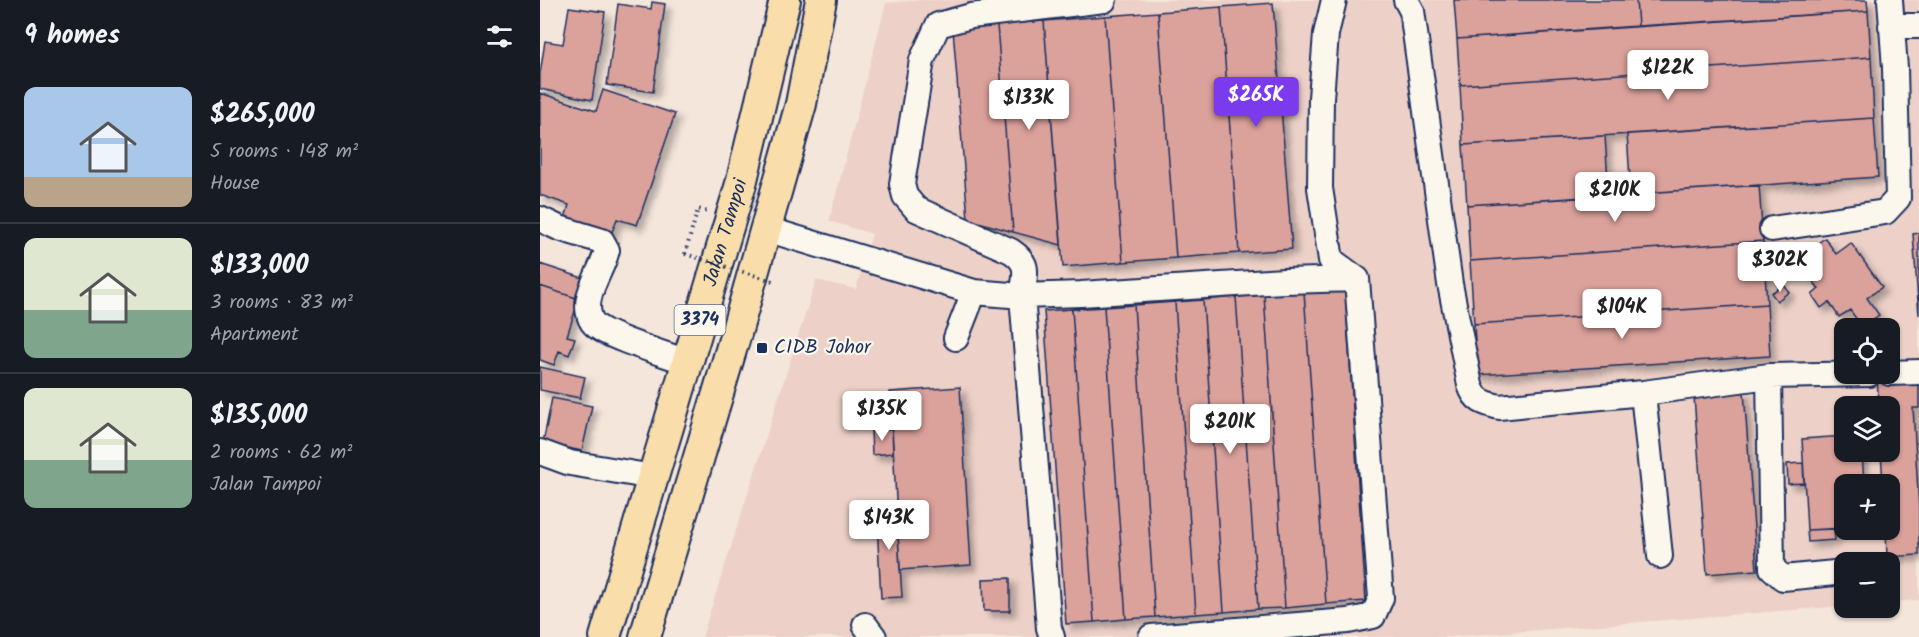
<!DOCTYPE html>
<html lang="en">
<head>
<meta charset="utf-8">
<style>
  body { margin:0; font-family:Kalam,sans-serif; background:#242831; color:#f1f3f6; height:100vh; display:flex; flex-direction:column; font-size:22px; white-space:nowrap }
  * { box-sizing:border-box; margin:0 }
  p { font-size:20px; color:#9ea1a6 }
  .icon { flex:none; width:33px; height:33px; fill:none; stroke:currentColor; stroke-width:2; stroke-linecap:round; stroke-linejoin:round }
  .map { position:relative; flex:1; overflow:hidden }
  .drawer { display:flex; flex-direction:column; background:#171b24; width:540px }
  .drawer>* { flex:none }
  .tools { position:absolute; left:1294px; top:318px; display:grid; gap:12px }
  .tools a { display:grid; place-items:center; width:66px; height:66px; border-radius:12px; background:#171b24; box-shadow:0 2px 4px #0004; font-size:30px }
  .price { position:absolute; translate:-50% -51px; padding:0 14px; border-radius:6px; background:#fff; color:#222; font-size:20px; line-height:39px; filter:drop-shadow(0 2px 3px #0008) }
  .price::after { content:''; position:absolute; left:50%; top:36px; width:18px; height:14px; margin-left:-9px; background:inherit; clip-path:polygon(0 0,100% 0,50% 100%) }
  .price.selected { background:#7c3aed; color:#fff }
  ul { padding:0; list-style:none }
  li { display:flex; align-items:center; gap:18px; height:150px; padding:0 24px }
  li+li { border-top:2px solid #363941 }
  li span { display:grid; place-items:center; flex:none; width:168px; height:120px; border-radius:12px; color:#555 }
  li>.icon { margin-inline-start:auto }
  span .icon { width:72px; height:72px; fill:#fffc; stroke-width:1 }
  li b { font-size:26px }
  h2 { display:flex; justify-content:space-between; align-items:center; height:72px; padding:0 24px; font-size:26px }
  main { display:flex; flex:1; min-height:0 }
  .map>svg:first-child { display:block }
  .built { fill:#edd1c8; fill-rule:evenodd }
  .building { fill:#dba19b; stroke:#1b2f5e; stroke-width:1.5; filter:url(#shadow) }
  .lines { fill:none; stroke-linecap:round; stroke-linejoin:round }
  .minor-casing { stroke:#1b2f5e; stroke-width:28 }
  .major-casing { stroke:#1b2f5e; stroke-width:34 }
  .path { stroke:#1b2f5e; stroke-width:4; stroke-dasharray:1.5 4.5; stroke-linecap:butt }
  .minor { stroke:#fbf7ec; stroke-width:24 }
  .major { stroke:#f9deab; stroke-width:30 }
  .path-bridge { stroke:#1b2f5e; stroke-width:4; stroke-dasharray:1.5 4.5; stroke-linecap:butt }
  .poi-dot { fill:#1b2f5e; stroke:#fbf7ec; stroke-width:2 }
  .labels { text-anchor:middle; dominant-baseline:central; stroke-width:4.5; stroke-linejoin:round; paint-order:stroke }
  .shield { fill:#fbf7ec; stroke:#5e6b89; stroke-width:1.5 }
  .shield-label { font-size:18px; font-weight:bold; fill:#1b2f5e }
  .street-label { font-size:20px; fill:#1b2f5e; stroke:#fbf7ec }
  .poi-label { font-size:20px; fill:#1b2f5e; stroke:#fbf7ec; text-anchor:start }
</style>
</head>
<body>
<main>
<section class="drawer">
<h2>9 homes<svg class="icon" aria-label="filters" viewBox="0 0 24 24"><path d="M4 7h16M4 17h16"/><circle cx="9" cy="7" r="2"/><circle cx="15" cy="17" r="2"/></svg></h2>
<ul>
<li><span style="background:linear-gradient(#a9c7e8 75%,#b9a48a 0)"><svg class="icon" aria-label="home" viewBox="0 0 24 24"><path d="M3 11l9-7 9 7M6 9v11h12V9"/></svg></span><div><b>$265,000</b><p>5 rooms · 148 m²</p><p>House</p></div></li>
<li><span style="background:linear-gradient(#dfe7d0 60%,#7fa58c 0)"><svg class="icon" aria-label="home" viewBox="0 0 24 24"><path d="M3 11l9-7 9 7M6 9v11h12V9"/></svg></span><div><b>$133,000</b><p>3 rooms · 83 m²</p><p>Apartment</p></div></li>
<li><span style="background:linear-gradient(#dfe7d0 60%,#7fa58c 0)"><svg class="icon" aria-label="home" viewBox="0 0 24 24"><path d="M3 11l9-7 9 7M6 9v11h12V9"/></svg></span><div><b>$135,000</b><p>2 rooms · 62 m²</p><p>Jalan Tampoi</p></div></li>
</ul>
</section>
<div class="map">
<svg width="1379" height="637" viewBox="0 0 1379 637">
  <defs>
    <filter id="shadow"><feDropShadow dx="5.5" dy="5.5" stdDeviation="3" flood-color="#0004"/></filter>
  </defs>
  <rect width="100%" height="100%" fill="#f5e6dc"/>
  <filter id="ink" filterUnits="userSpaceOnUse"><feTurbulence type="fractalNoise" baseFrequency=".0167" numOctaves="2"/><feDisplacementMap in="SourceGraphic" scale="12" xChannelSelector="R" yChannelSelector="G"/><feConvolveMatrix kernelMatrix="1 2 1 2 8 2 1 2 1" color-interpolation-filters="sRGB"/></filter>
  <g filter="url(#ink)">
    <!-- built -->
    <path class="built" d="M380,0H1379V600L1350,602V562H1305V606L909,637H162L276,280L316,289L332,234L289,221L346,3ZM1305,328H1350V374H1305ZM1305,406H1350V452H1305ZM1305,484H1350V530H1305Z"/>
    <!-- building -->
    <path class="building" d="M914,0H1096L1098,26L917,39Z
      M1096,0H1327L1328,11L1098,26Z
      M112,2L125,4L113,92L67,85L78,4L111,9Z
      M733,3L752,249L699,253L681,7Z
      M29,7L65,12L52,100L0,89V74L5,41L23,44Z
      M681,7L699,253L636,258L618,12Z
      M1328,11L1331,57L920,85L917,39Z
      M618,12L636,258L583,262L565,16Z
      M565,16L583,262L523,267L504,21Z
      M504,21L521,245L473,232L457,25Z
      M457,25L473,232L428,219L413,29Z
      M1331,57L1334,118L923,145L920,85Z
      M63,90L135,114L97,225L77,219L69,240L23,225L29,205L0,195V93L56,111Z
      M1334,118L1338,177L1091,194L1087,134Z
      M1065,136L1069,196L927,205L923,145Z
      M1219,185L1223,241L930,261L927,205Z
      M1379,233V315L1373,234Z
      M1285,238L1296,254L1311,243L1342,287L1327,298L1339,315L1322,327L1310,310L1299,317L1289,302L1281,308L1272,295L1279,289L1268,274L1280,266L1268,250Z
      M1223,241L1227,304L934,324L930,261Z
      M0,264L46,279L39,299L0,286Z
      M1244,285L1249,292L1237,301L1231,293Z
      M0,286L39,299L27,336L35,338L29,355L19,351L14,365L0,360Z
      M805,289L826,601L786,604L764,292Z
      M764,292L786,604L745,608L724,295Z
      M724,295L745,608L718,609L696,297Z
      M696,297L718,609L684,612L663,300Z
      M663,300L684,612L656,614L635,302Z
      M635,302L656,614L615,617L594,305Z
      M1227,304L1230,356L937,375L934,324Z
      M594,305L615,617L586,619L564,307Z
      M564,307L586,619L554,622L532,309Z
      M532,309L554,622L526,624L504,311Z
      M0,367L45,377L40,398L0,390Z
      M1379,377V408H1373L1379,508V555L1347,557L1346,530H1350V484H1343L1341,452H1350V406H1339L1337,380Z
      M420,387L431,565L360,570L350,392Z
      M1204,391L1217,570L1167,574L1154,396Z
      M12,398L52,406L42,451L3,443Z
      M352,429L353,453L332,455L331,430Z
      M1305,436V452H1322L1324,484H1305V528L1267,530L1262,439Z
      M1263,463L1264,483L1248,484L1247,464Z
      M356,503L362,597L341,598L336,505Z
      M1294,529L1295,540L1268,542L1267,530Z
      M470,578V611H444L443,579Z"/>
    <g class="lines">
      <!-- minor casing -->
      <g class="minor-casing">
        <path id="minor" d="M866,0L872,11L910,284L930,385C935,401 944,403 959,407L1103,393L1229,376L1329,374
          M1351,26H1379
          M0,219L19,228L62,241L67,250C63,267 52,282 49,298C47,306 48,318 54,324C68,338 126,354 147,362
          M226,229L434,292L482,296L541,294L744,281L817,279
          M1232,229L1345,212L1358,198L1355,68L1350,0
          M416,338L434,292
          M1350,373L1379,372
          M1229,376L1232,568L1243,578L1305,572
          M1103,393L1120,556
          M0,452L30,463L113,477
          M325,625L334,637
          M512,637L509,628L482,296C485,275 491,264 471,251L376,209L365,196L362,184L382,60L398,25L431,16L564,0
          M611,637L808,621L833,616L841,598L817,279L791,260L780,188L781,98L786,34L794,0"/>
      </g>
      <!-- major casing -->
      <g class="major-casing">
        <g id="major">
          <path id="s1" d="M65,637L201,184L245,0"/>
          <path d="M105,637L197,330L261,104L281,0"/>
        </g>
      </g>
      <!-- path -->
      <path class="path" d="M145,254L158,209L168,212"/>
      <!-- minor -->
      <use href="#minor" class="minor"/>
      <!-- major -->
      <use href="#major" class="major"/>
      <!-- path-bridge -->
      <path class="path-bridge" d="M145,254L233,281"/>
    </g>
  </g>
  <!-- markers -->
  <rect class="poi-dot" x="216" y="342" width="12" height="12" rx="3"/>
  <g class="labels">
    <!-- shield labels -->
    <rect class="shield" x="134.5" y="305" width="51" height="30" rx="4.5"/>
    <g class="shield-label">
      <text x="160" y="320">3374</text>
    </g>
    <!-- street labels -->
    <g class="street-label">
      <text stroke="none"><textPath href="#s1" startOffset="422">Jalan Tampoi</textPath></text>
    </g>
    <!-- poi labels -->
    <g class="poi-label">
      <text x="234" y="348">CIDB Johor</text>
    </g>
  </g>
</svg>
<div class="tools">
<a><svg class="icon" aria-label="locate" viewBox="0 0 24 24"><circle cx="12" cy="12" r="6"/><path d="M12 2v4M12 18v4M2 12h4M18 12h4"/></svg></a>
<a><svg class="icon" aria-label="layers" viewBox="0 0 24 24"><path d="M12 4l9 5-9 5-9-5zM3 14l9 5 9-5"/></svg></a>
<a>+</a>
<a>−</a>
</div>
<b class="price" style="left:1128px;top:101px">$122K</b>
<b class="price selected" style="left:716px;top:128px">$265K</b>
<b class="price" style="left:489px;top:131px">$133K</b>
<b class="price" style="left:1075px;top:223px">$210K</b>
<b class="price" style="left:1240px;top:293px">$302K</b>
<b class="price" style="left:1082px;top:340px">$104K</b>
<b class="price" style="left:342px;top:442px">$135K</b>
<b class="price" style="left:690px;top:455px">$201K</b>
<b class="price" style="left:349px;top:551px">$143K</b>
</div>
</main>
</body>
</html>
